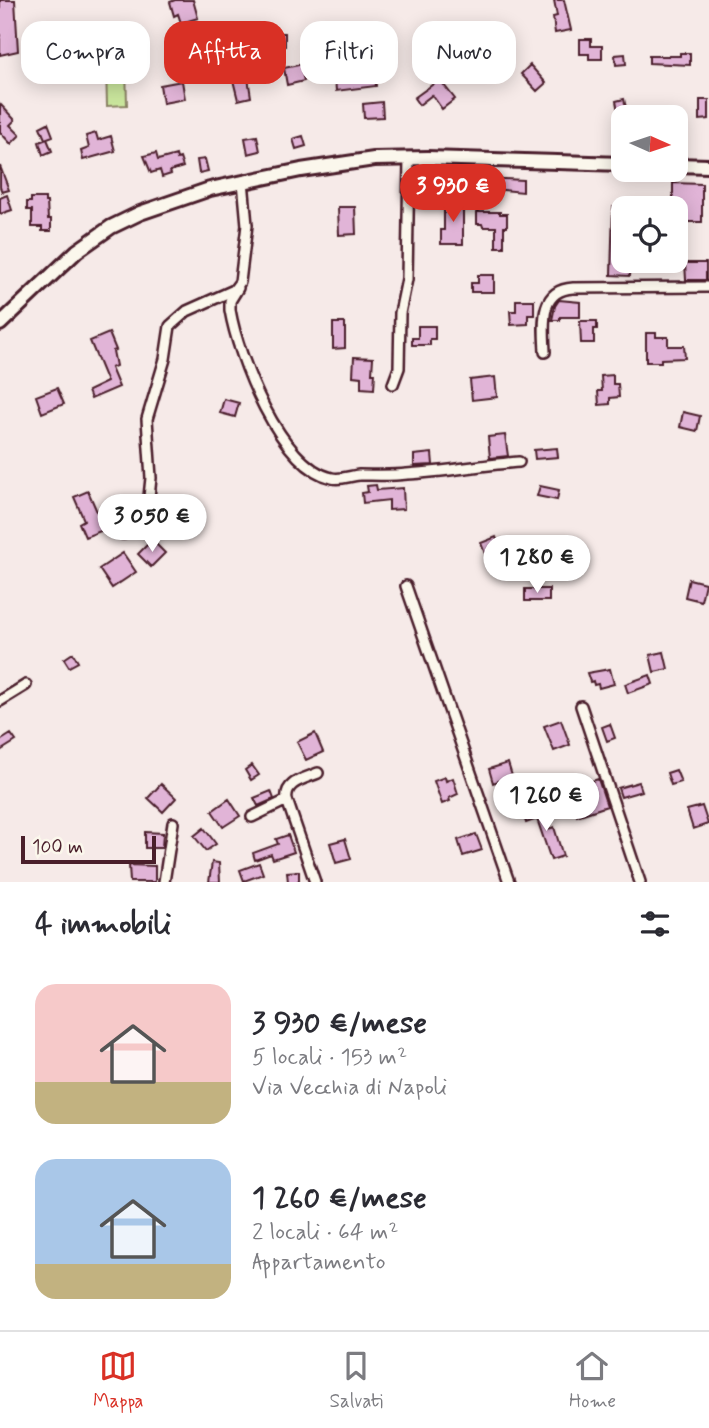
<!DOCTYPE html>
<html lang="it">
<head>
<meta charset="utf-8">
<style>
  body { margin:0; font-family:Mynerve,sans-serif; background:#f7f7f7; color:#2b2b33; height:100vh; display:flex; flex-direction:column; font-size:26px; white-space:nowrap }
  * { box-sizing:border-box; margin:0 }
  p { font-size:23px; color:#7c7c81 }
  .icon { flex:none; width:38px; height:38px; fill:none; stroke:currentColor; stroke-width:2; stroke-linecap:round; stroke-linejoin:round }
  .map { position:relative; height:882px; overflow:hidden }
  .drawer { display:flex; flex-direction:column; background:#fff; flex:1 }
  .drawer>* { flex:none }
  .banner { position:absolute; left:21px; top:21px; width:668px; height:63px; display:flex; gap:14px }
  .needle { width:46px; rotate:93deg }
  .controls { position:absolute; left:611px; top:105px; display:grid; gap:14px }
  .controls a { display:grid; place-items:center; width:77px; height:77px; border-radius:14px; background:#fff; box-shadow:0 4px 18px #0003; font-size:35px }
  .scale { position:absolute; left:21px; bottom:18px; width:135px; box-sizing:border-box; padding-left:7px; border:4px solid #4a1f2b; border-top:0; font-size:19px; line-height:24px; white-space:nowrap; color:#4a1f2b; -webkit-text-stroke:5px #fbf7ec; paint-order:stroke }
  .price { position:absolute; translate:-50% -60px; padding:0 16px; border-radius:24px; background:#fff; color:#222; font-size:23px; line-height:46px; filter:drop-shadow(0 2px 4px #0008) }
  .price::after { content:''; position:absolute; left:50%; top:42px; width:21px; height:16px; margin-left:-10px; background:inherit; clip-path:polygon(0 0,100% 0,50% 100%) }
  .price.selected { background:#d93025; color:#fff }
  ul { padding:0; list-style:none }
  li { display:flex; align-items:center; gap:21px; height:175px; padding:0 35px }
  li span { display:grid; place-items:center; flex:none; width:196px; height:140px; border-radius:21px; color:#555 }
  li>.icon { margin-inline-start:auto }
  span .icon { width:84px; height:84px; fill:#fffc; stroke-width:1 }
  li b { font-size:30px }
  h2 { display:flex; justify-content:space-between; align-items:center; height:84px; padding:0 35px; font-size:30px }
  .tag { padding:0 24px; border-radius:21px; background:#fff; box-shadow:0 4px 18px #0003; font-size:24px; line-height:63px }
  .tag.selected { background:#d93025; color:#fff }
  .tab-bar { display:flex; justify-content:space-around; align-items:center; height:98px; border-top:2px solid #e1e1e2; background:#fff; font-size:19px; color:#7c7c81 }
  .tab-bar a { display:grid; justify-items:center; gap:4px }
  .tab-bar .selected { color:#d93025 }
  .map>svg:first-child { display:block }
  .green { fill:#cae69d; stroke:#8a8264; stroke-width:2 }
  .building { fill:#e1b4d7; stroke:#4a1f2b; stroke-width:2 }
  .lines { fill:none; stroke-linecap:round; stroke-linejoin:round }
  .street-casing { stroke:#4a1f2b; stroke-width:14 }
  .secondary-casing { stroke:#4a1f2b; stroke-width:18 }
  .street { stroke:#fbf7ec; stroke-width:9 }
  .secondary { stroke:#fbf7ec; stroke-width:12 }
</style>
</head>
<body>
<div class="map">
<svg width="709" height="882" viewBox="0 0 709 882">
  <rect width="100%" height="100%" fill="#f6eae8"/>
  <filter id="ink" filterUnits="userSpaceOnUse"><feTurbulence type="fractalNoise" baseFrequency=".0143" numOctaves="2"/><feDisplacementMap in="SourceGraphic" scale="14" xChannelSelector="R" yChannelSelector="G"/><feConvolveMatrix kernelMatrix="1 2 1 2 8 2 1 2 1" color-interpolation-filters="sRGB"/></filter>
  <g filter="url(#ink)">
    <!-- green -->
    <path class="green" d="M126,65L127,105L107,106L106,66Z"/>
    <!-- building -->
    <path class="building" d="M0,0H15L18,51L0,55Z
      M175,0H193L198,18L181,23L178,14L174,16L170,2Z
      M554,0H564L571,30L555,33L553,17L557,16Z
      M275,33H285V46H275Z
      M371,36L372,44L381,43L382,60L373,61L376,86L336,91L334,65L322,66L321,52L331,51V48L354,45L353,38Z
      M580,39H591V46H602V59H589V54H580Z
      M241,48V53L244,52L251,97L238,100L227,56L231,55L230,51Z
      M680,53H690V65L649,63V56H680Z
      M625,54L626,64L616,65L615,55Z
      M308,63L310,70L302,72L304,81L287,85L284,68Z
      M530,65L546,83L537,91L521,74Z
      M440,67L446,76L440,80L455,99L442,109L432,95L419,105L414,98L436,82L430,74Z
      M182,81L185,99L163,103L160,85Z
      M624,99L628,117H619L616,101Z
      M700,100H709V119L700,120Z
      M382,102L383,117L364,118L363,104Z
      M0,104L15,120L10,125L20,135L11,144L0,132Z
      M48,123L53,136L45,139L40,127Z
      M96,133L98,140L111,136L115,151L83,160L81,151L89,148L86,136Z
      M257,136L260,151L248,154L245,138Z
      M303,136L306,146L296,149L293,139Z
      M47,139L52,151L43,155L39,142Z
      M156,153L158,160L176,155L177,159L180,158L183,167L170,171L171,174L162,177L160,170L151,173L144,156Z
      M205,159L208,171L199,173L197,160Z
      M0,166L9,190L2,192L0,187Z
      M485,178L523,180V192L484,188Z
      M673,183L702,184V222H676V208H673Z
      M7,195L12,210L0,214V198Z
      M31,198H45V202H47L48,219H51V231H42V227H32V210H27V202H31Z
      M444,202H463V244H441V230H444Z
      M338,207H355L356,234L339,235Z
      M613,207L623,208V261H631L630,276L611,275Z
      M477,212H500V214H507V227H504V247H496V227H483L482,224H477Z
      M685,263H706V280H686Z
      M478,275H494V292H471V283H478Z
      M516,300H534V315H528V324L511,325L510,311H516Z
      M559,300L580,302V317H560V320H552L555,306Z
      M580,321H597V329H594V343H581Z
      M333,323H345V348L333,349Z
      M418,326H435V339H430V345H412V338H418Z
      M109,333L116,350L113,351L116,366L111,368L119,387L91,399L88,391L107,382L90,341Z
      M646,333H656V337H668V346H684L685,358L661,359V362H646Z
      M354,357L373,358L372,373H375L374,389L361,388V377L353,376Z
      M613,375V384H618L619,397L610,398V404L599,405L598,391H602L601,376Z
      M495,377L497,397L472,400L470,380Z
      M57,388L64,404L42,413L36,396Z
      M224,399L239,403L235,417L220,413Z
      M683,412L700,416L697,431L680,427Z
      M505,435L508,456L490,458L488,437Z
      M557,448L558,457L535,459L534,450Z
      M432,453L433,465L414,466V455Z
      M376,485L377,490L403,488L404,509L389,510V500L363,503L362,493L368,492L367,486Z
      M540,486L559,490L557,500L537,496Z
      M88,491L98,514L102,512L108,525L101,531L85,537L79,523L84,520L74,497Z
      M496,537L502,554L487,559L481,543Z
      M152,540L165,553L151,567L138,554Z
      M123,553L136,572L112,588L99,569Z
      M689,579L705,583L701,601L685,597Z
      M525,589H549V601H525Z
      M664,652L668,669L654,672L650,655Z
      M73,653L78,662L69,667L64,659Z
      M610,669L614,684L599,688L598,684L594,685L593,681L590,682L587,673Z
      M650,675L653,684L628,693L625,684Z
      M561,720L570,745L554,751L544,726Z
      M610,724L615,738L607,741L602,727Z
      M315,733L323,752L306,760L297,742Z
      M11,734L16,741L0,751V741Z
      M508,763L512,776L493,783L489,769Z
      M252,765L259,775L251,780L245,770Z
      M676,770L681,782L671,785L667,773Z
      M445,777L446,781L453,778L458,794L449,798L450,801L442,804L434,781Z
      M598,779L607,806L577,816L568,789Z
      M639,782L642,791L621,797L618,788Z
      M161,784L176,798L163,812L148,798Z
      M271,791L274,799L258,806L254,798Z
      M229,799L240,816L223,827L212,811Z
      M702,806L708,824L693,829L687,810Z
      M541,807L548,829L554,827L563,856L551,860L537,819L526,823L523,813Z
      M204,828L216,844L206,851L194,836Z
      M145,832L163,833L162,848H145Z
      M476,834L482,850L463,856L458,840Z
      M288,835L294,852L273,859L271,854L255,860L253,853L278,844L276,839Z
      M345,839L351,859L336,863L330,843Z
      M212,862L219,863L220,882H209Z
      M259,863L263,874L244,881L240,870Z
      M129,865L155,866V882H130Z
      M299,871V882H288L287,872Z"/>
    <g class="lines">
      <!-- street casing -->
      <g class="street-casing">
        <path id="street" d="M238,288L230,301V310C238,357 280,467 332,478C341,480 350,476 359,475C375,475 391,476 407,474C444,472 482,465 519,462
          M545,352C544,326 538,290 573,288L709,287
          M393,384L399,368L400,313L407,279L409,158
          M123,534L141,514L149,497L151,478L147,419L165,359L170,326L187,311L234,290L240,282L247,225L243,181
          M406,586L509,882
          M0,701L26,685
          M581,706L640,882
          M287,800L315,882
          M252,817L287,800C284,782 304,779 318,773
          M164,882L173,823"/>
      </g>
      <!-- secondary casing -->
      <g class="secondary-casing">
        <path id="secondary" d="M676,165L709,166
          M0,324L77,251L111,227L140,213L210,189L301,170L374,159L428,158L623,164"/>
      </g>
      <!-- street -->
      <use href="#street" class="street"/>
      <!-- secondary -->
      <use href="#secondary" class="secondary"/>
    </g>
  </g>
</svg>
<div class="controls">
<a><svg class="needle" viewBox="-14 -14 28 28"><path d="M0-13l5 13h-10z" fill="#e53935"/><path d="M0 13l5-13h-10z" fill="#7c7c81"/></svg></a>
<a><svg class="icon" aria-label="locate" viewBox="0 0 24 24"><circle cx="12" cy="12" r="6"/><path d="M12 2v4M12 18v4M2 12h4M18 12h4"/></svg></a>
</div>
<div class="scale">100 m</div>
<b class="price selected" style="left:453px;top:224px">3 930 €</b>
<b class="price" style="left:152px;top:554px">3 050 €</b>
<b class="price" style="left:537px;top:595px">1 280 €</b>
<b class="price" style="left:546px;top:833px">1 260 €</b>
<div class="banner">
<a class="tag">Compra</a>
<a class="tag selected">Affitta</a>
<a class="tag">Filtri</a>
<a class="tag">Nuovo</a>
</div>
</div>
<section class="drawer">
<h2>4 immobili<svg class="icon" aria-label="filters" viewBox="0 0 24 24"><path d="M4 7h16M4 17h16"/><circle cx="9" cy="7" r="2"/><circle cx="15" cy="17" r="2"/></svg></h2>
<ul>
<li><span style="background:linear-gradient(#f6c9c9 70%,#c2b280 0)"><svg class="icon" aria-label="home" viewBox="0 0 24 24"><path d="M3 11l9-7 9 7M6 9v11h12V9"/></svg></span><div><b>3 930 €/mese</b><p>5 locali · 153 m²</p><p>Via Vecchia di Napoli</p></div></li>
<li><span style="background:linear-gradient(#a9c7e8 75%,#c2b280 0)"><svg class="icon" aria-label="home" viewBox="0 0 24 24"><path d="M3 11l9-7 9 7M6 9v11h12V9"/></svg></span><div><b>1 260 €/mese</b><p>2 locali · 64 m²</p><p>Appartamento</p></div></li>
</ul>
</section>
<nav class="tab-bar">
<a class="selected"><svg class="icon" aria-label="map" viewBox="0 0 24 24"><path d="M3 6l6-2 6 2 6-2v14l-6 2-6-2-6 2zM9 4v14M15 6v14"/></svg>Mappa</a>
<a><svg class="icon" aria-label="saved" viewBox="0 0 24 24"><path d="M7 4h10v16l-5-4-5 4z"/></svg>Salvati</a>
<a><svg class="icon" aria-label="home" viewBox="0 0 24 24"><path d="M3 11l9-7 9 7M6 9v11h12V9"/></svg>Home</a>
</nav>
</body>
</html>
